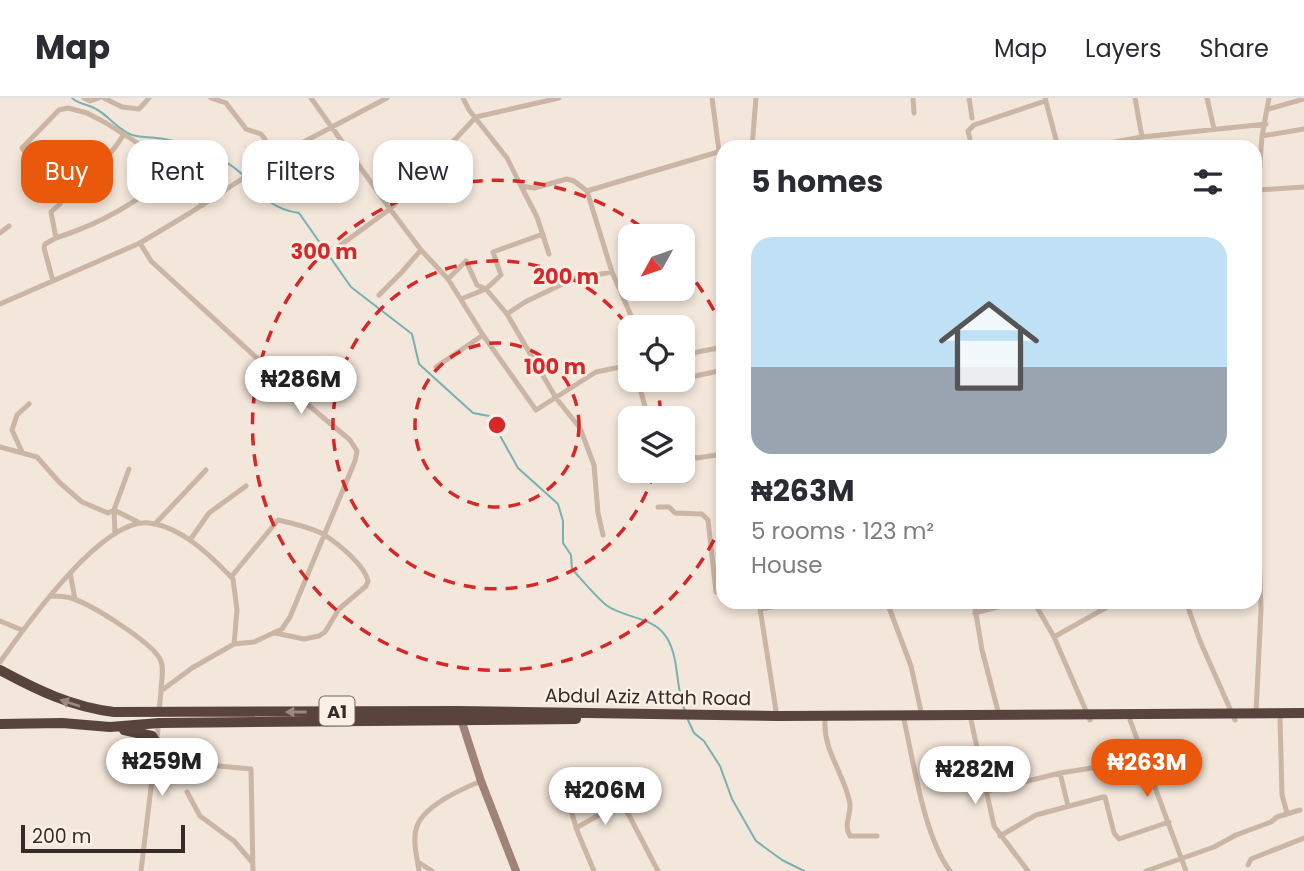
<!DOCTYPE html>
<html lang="en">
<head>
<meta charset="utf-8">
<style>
  body { margin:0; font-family:Poppins,sans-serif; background:#f2f2f3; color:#2b2b33; height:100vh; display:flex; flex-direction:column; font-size:26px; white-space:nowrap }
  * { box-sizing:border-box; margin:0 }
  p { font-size:23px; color:#7c7c81 }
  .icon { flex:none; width:38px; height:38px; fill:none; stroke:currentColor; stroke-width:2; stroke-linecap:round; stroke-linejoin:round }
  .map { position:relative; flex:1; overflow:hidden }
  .side { position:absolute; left:716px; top:42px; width:546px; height:469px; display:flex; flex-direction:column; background:#fff; border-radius:21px; box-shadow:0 4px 10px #0003 }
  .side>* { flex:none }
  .hud { position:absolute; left:21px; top:42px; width:590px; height:63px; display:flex; gap:14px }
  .needle { width:46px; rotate:230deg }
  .controls { position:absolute; left:618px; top:126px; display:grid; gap:14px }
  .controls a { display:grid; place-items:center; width:77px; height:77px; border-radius:14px; background:#fff; box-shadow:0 4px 10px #0003; font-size:35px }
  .scale { position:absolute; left:21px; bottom:18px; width:164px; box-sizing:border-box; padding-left:7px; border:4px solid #372b27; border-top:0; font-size:19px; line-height:24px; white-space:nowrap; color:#372b27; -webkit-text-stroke:5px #faf0e6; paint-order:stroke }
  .price { position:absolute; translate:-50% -60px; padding:0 16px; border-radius:24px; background:#fff; color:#222; font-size:23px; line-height:46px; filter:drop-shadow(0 2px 4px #0008) }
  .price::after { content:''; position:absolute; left:50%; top:42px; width:21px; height:16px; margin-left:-10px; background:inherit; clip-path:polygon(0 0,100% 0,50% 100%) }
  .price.selected { background:#ea580c; color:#fff }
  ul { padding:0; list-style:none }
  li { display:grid; align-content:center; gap:14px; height:371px; padding:0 35px }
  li+li { border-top:2px solid #e1e1e2 }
  li span { display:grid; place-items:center; height:217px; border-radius:21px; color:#555 }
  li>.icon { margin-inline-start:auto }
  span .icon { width:126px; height:126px; fill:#fffc; stroke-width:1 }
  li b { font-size:30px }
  h2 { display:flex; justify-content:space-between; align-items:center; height:84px; padding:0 35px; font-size:30px }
  .tag { padding:0 24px; border-radius:21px; background:#fff; box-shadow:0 4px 10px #0003; font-size:24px; line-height:63px }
  .tag.selected { background:#ea580c; color:#fff }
  header { display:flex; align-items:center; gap:42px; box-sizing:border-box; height:98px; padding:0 35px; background:#fff; border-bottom:2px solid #e1e1e2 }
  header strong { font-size:33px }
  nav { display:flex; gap:38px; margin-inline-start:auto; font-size:24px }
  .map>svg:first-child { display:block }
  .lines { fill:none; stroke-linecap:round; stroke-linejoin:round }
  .stream { stroke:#77b1b1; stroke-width:2 }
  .street { stroke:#cbb5a5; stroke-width:5 }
  .secondary { stroke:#9f8376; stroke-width:8 }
  .highway { stroke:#58443d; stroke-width:10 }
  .oneway { fill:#998981 }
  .ring { fill:none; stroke:#d62828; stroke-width:3.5; stroke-dasharray:12 9 }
  .labels { text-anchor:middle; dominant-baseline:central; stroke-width:5; stroke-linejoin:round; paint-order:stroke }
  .shield { fill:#faf0e6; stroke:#726660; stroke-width:2 }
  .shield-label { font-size:18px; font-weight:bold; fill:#372b27 }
  .street-label { font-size:19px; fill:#372b27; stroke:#faf0e6 }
  .centre { fill:#d62828; stroke:#faf0e6; stroke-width:3.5 }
  .ring-label { font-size:21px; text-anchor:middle; font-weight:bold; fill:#d62828; stroke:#faf0e6; stroke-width:5; stroke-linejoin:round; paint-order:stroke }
</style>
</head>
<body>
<header>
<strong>Map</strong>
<nav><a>Map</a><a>Layers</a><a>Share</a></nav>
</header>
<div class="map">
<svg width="1304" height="773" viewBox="0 0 1304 773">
  <rect width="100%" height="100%" fill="#f3e6da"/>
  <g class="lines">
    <!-- stream -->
    <path class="stream" d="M72,0C80,7 88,6 96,11C109,18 118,32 132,37C142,40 154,39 164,41C194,46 221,57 243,77
      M247,82C261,99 276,112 299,115L351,189L412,236L419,266L473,315L489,318L518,370L558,406L563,423V445L571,457L572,471C583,483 594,497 606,507C625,521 654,518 667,540C680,562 675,590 685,613
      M688,622L694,635L704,643L720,668L732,701L756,743L782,762L804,773"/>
    <!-- street -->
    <path class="street" d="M84,0L90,3L99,0
      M104,0L122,9L139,11L149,0
      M211,0L226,5L246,31L261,36L277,58
      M311,0L390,111L421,152L448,181L483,237L536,312L596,274L630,267
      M463,0L469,12L507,60L521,88L534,90L567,81L574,83L587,93L612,174L636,229
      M712,0L723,83
      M913,0L914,15
      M969,0L972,20
      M1045,0L1058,49
      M1135,0L1142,39
      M1207,0L1214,31
      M1269,11L1304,1
      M1262,38L1304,31
      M752,49L756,0
      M944,49L949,47
      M972,49L968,33L974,27L1045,3
      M1088,49L1142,39L1266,26
      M521,88L537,119L549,156
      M1258,92L1304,89
      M587,93L718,54
      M59,102C79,92 113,55 124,36
      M0,135L9,128
      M56,140C102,125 141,104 175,69
      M140,145L151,163L307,306L350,342L357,353L355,363L290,519L282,531L254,544L234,546L192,570L161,593L159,614
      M338,149L390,111L476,19L559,0
      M448,181L466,163L477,187L486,191L507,216L556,300L580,330L594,367L598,415L603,437
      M53,183L44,150L45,146L56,140L51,114L60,106L58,99L22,50L59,12L68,10L87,15L106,25L175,69L203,107
      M379,197L401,175L421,152
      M461,201L486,191L501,177L493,154L543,136
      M0,206L140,145L190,115L277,58L387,0
      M507,216L525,204L573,181L612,174
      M682,257L723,249
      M436,269L483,237
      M682,281L723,272
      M648,320L640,290L645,285L675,282
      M0,349L37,359L60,385L82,404L108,415L114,412L138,424
      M22,354L12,332L17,317L29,306
      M682,356L697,360L723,356
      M665,380L671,373
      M658,409H669L675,415L702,416L708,422L716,494
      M155,426L206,372
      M115,435L114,412L129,371
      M190,442L209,415L246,388
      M70,475L75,501
      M231,479L278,422C292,425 314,430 326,438C340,447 365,468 368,483L366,488L339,511L325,534L319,538L304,541L275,535
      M50,498C57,498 64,498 71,500C91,506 150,543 160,561C165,570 161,583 161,593
      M759,504L777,619
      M830,504L846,507L871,504
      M887,504L911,568L922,618
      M974,504L982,552L999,617
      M1034,504L1054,539L1090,622
      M1186,504L1200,543L1235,622
      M760,511L801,504
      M975,515L1016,504
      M0,523L22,532
      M1054,539L1116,504
      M0,564C25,529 102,419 149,425C182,429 211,458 233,481L237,512L234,546
      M1256,615L1261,511L1257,394L1258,92L1262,38L1269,0
      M1280,621L1282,697L1287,715
      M825,622C823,654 845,676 850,706C851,718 843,726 850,738H877
      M904,622C914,666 924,738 950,773
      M971,622L994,728L1028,773
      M1130,622L1186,773
      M154,662L251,671L253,773
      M1060,675L1068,708
      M561,681L578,735L594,773
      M987,693L1060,675L1092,670
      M187,694L200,718L234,743L252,764
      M576,730L622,704L658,773
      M1000,738L1036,717L1103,699H1105L1114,735L1119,741L1169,724
      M418,764L432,773
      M1248,767L1251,761L1304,740
      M141,773L159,623
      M419,773C417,759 412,741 417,728C425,707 462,691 481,683
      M1146,773L1214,749L1236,737L1271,724L1277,719L1300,712"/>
    <!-- secondary -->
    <path class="secondary" d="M460,618L481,683L516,773"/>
    <!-- highway -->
    <path class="highway" d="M0,572C37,592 72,609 114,614L458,613L777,618L1304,615
      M0,626L62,625L110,629L159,625L576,621
      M124,632L152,638L157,646"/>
  </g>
  <!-- one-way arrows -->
  <defs><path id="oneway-solid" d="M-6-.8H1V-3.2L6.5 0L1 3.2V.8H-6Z" transform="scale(1.75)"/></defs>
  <g class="oneway">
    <use href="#oneway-solid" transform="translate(70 605) rotate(-162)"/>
    <use href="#oneway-solid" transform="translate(296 614) rotate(180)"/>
  </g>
  <!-- distance rings -->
  <g class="ring">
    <circle cx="497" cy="327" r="82"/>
    <path d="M654 374A164 164 0 1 1 630 231M655 282A164 164 0 0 1 661 320"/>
    <path d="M723 423A245 245 0 1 1 653 138M683 168A245 245 0 0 1 723 231"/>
  </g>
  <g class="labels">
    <!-- shield labels -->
    <rect class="shield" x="319.5" y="598.5" width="35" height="29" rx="5"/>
    <g class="shield-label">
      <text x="337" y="613">A1</text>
    </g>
    <!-- street labels -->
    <g class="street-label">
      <text transform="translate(648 599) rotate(1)">Abdul Aziz Attah Road</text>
    </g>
  </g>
  <circle cx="497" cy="327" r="10" class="centre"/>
  <g class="ring-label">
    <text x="324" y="161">300 m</text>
    <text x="566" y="186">200 m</text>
    <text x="555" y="276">100 m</text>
  </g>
</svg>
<div class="controls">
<a><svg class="needle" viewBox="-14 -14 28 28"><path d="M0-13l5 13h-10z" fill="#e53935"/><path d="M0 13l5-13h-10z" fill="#7c7c81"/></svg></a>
<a><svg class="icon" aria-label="locate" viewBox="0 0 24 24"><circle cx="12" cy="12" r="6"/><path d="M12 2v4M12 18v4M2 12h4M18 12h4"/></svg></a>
<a><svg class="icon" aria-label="layers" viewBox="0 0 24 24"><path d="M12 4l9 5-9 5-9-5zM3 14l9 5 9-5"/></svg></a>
</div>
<div class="scale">200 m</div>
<b class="price" style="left:301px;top:318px">₦286M</b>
<b class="price" style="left:162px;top:700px">₦259M</b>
<b class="price selected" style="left:1147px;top:701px">₦263M</b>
<b class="price" style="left:975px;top:708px">₦282M</b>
<b class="price" style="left:605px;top:729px">₦206M</b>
<div class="hud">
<a class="tag selected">Buy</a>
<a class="tag">Rent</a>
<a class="tag">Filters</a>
<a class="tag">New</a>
</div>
<section class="side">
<h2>5 homes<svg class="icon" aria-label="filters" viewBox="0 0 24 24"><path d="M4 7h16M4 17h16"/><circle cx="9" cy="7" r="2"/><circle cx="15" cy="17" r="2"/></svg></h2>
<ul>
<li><span style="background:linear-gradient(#bfe0f5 60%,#9aa5b1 0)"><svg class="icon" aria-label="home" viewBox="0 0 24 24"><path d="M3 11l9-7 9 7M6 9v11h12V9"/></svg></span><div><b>₦263M</b><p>5 rooms · 123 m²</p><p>House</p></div></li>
</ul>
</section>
</div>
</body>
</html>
